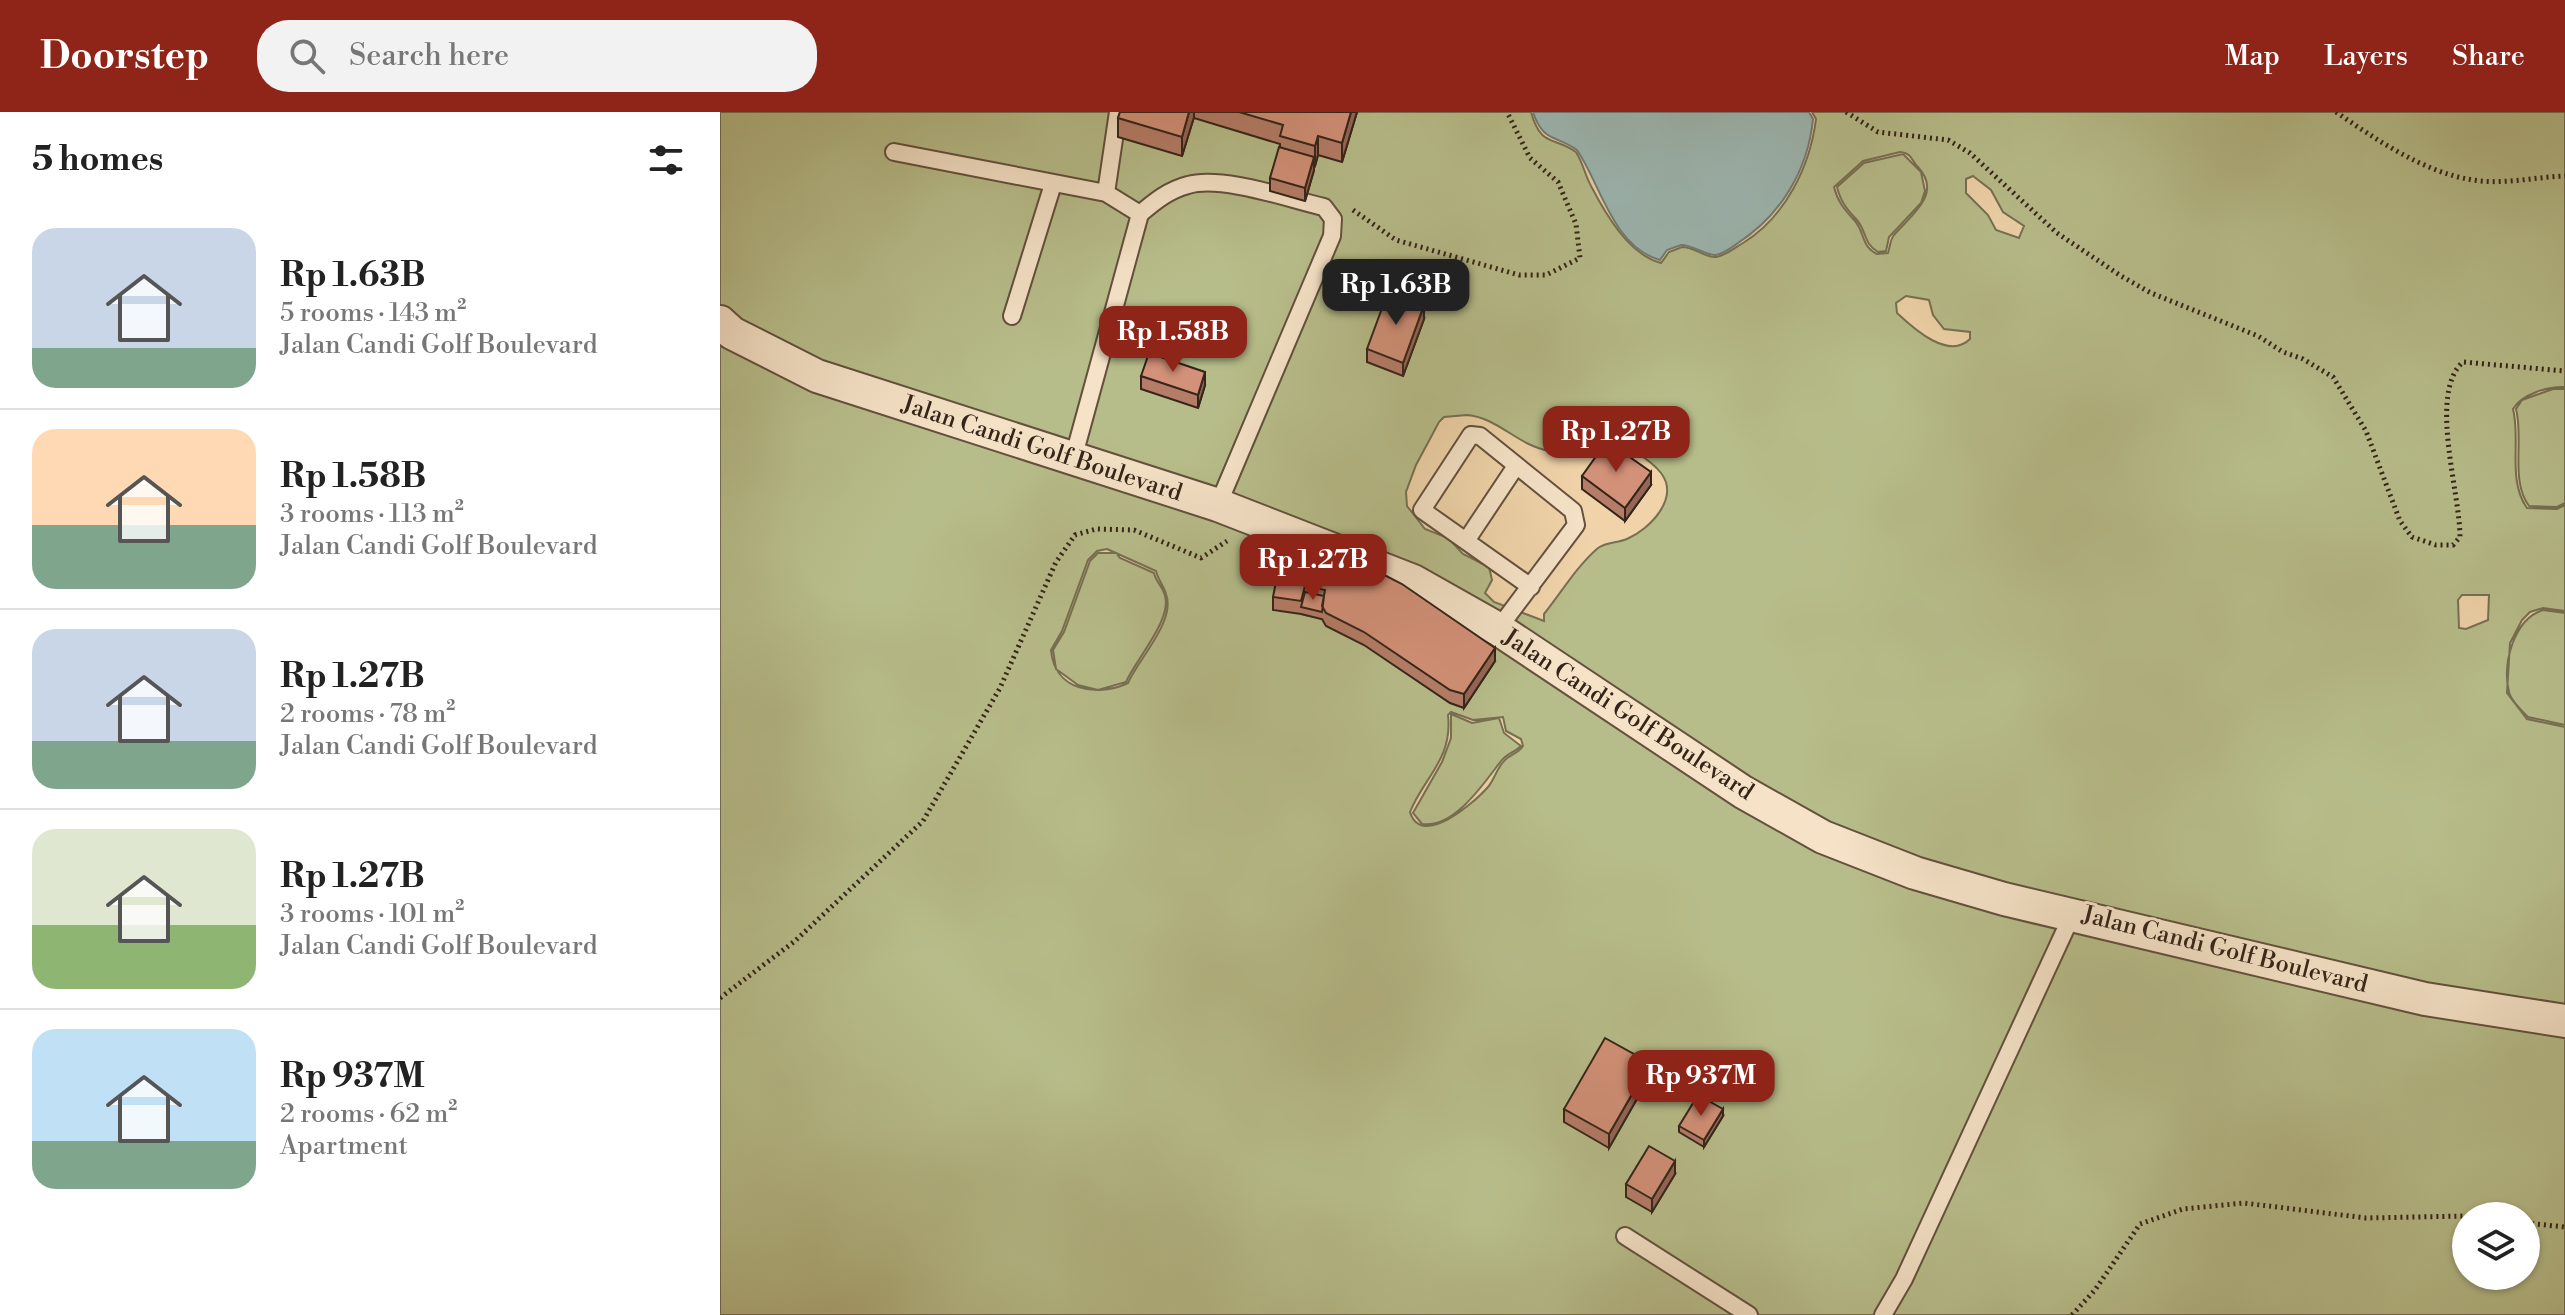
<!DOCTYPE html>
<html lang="en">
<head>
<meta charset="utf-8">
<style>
  body { margin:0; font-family:"Libre Bodoni",serif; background:#f2f2f2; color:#222; height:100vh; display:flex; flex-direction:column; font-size:30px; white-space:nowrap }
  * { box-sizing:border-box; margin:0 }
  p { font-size:26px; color:#767676 }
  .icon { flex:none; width:44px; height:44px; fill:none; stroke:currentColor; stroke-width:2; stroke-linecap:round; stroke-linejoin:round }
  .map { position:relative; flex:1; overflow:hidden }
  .sheet { display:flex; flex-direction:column; background:#fff; width:720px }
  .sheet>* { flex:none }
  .tools { position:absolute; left:1732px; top:1090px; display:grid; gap:16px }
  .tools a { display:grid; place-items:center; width:88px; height:88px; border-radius:50%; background:#fff; box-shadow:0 2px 6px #0004; font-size:40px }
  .price { position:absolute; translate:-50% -68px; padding:0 18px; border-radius:16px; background:#8f2418; color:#fff; font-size:26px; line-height:52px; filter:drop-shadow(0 2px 4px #0008) }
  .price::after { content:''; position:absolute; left:50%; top:48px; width:24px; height:18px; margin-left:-12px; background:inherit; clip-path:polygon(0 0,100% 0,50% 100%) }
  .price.on { background:#222; color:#fff }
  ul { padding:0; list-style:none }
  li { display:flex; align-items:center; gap:24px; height:200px; padding:0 32px }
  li+li { border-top:2px solid #e0e0e0 }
  li span { display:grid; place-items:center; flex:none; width:224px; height:160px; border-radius:24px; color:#555 }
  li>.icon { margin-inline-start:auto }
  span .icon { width:96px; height:96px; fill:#fffc; stroke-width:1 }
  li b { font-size:34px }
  h2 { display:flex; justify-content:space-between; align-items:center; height:96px; padding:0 32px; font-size:34px }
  header { display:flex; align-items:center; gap:48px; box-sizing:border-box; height:112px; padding:0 40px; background:#8f2418; color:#fff }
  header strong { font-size:38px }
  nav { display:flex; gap:44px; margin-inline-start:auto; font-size:28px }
  .search { width:560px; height:72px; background:#f2f2f2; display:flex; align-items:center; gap:20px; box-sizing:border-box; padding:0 28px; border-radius:32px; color:#767676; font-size:30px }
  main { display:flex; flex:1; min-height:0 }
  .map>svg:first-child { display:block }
  .green { fill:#b7bd8a; stroke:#767052; stroke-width:2; fill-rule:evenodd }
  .water { fill:#9cb6b1; stroke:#727c74; stroke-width:2 }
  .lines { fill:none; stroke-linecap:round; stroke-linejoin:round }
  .lane-casing { stroke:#63503d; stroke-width:20 }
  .street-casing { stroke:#63503d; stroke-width:36 }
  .path { stroke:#342419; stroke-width:5; stroke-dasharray:2 4; stroke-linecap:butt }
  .lane { stroke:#f5e2c7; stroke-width:16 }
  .street { stroke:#f5e2c7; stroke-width:32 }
  .wall { fill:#b57d68; stroke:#342419; stroke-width:2 }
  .shaded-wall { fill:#946655; stroke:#342419; stroke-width:2 }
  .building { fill:#d39179; stroke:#342419; stroke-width:2 }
  .labels { text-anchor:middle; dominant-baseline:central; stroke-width:6; stroke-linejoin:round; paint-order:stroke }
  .street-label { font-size:24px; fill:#342419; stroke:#f5e2c7 }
</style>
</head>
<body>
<header>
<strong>Doorstep</strong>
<div class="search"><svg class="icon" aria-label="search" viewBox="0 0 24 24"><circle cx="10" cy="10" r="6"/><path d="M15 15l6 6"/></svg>Search here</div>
<nav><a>Map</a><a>Layers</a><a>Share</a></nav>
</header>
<main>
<section class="sheet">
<h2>5 homes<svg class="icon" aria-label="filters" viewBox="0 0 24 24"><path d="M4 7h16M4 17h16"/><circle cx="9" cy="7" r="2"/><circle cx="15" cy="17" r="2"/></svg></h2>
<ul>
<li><span style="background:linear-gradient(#c9d6e8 75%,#7fa58c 0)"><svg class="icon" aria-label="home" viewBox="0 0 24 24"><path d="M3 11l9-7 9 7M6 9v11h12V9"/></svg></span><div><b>Rp 1.63B</b><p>5 rooms · 143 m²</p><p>Jalan Candi Golf Boulevard</p></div></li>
<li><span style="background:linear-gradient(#ffd9b3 60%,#7fa58c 0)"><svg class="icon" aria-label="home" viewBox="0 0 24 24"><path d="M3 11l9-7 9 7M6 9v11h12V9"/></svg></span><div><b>Rp 1.58B</b><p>3 rooms · 113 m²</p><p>Jalan Candi Golf Boulevard</p></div></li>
<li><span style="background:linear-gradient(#c9d6e8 70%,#7fa58c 0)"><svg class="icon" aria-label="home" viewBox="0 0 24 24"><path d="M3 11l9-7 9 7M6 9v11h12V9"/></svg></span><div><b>Rp 1.27B</b><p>2 rooms · 78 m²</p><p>Jalan Candi Golf Boulevard</p></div></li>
<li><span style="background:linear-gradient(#dfe7d0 60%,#8fb573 0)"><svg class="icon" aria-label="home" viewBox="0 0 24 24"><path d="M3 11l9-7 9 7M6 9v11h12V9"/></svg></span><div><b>Rp 1.27B</b><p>3 rooms · 101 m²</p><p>Jalan Candi Golf Boulevard</p></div></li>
<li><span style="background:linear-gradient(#bfe0f5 70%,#7fa58c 0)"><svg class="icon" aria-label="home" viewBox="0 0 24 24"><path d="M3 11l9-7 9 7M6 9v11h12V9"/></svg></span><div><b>Rp 937M</b><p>2 rooms · 62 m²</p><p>Apartment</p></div></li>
</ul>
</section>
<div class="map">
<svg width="1845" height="1203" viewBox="0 0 1845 1203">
  <rect width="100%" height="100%" fill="#f0d3a9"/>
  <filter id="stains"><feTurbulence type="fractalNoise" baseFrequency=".0025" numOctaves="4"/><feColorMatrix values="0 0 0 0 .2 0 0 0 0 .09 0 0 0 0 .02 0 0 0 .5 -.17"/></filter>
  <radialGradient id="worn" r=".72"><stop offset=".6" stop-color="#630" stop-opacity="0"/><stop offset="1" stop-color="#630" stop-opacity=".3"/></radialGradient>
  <!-- green -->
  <path class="green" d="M0,0H811C821,36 834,24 856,40C863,51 865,63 871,74C885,101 909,143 941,151L949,140L962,135C975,135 985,146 996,145C1007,143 1014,136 1023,131C1065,105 1090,55 1096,7L1092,0H1845V275C1829,274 1802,282 1793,297C1801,328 1787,368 1807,396L1837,397L1845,393V499L1823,496L1810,500L1802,508L1790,531L1787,581L1807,607L1845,615V1203H0ZM1180,40C1192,41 1191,48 1198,55C1223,82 1191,103 1174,123C1170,128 1170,135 1168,141L1157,142C1141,134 1145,121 1135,109C1125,98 1118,91 1114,75L1143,49ZM1253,64L1271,78L1283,100L1304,114L1299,126L1276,118L1268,103L1246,81V67ZM1186,184L1209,188L1213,203L1224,217L1250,220V227C1229,248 1195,218 1177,201L1176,191ZM747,303C779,306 798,334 830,339C854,343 874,327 889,330C906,333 930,347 941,361C960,386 930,417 907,427C898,431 886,430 878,436C857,454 841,481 824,502V509L774,490L765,481L772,468L769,455L743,442L728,426L705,417L687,394L686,380L696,353L719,310L724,305ZM387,437L436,459C438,468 444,474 446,482C456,509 419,546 408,571C376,586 334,578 331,538L342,519L368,448L377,439ZM1742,483H1769L1768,508L1746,517L1739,516L1738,488ZM581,502L775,550C741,544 618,535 602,507ZM731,600L753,608L783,605L786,619L801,627L803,634C798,642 790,642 784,649C777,656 774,668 768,675C754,691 701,737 690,700C704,665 733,647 728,603ZM1746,1104H1806V1164H1746Z
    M1183,42L1201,60L1205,79L1201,91L1169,125L1166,139L1158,140C1143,131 1147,120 1137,108C1127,97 1121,91 1117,75L1144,51Z
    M1833,277H1845V391L1837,395L1809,394C1790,369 1804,327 1796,297L1802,288Z
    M378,441H396L400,446L434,461C436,470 443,475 445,484C452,508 416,547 406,570L378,578L358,573L336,557L333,538L344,520L370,449Z
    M1823,498L1845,501V613L1808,605C1802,599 1791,589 1789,580C1782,551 1794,507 1823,498Z
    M731,602L752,611L779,606L784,621L801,634C795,640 786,642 781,649C764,671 734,717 702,712L693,701L722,650L731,626Z"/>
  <!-- water -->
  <path class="water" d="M813,0H1089L1093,7C1088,58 1061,103 1018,131C1011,136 1005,141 996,143C986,144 974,133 961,133L947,138L940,148C893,135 881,73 857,38C837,23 823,31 813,0Z"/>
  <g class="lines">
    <!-- lane casing -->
    <g class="lane-casing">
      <path id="lane" d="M174,40L386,81L420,102
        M386,81L398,0
        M292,204L333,72
        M353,347L420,102C435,89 449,78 468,73C502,63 569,87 604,95L613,107L612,124L498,393
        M746,429L796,354
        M778,517L856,413L853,399L760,324L751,323L702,398L811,475
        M905,1124L1029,1203
        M1163,1203L1184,1167L1353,801"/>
    </g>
    <!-- street casing -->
    <g class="street-casing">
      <path id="street" d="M0,210L12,221L97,264L498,393L693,469L778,517L1023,680L1103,725L1195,761L1284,787L1705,887L1845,909"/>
    </g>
    <!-- path -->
    <path class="path" d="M1126,0L1158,20L1228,28L1250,41L1337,121L1401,164L1431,181L1538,224L1563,240L1583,247L1613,265L1646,319L1680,409L1692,425L1716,433H1733L1740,425C1740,380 1708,281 1743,250L1845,259
      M1616,0C1655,27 1705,61 1753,68C1784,73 1814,65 1845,64
      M633,98L676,128L799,163H826L860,146L856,112L838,70L810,46L787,0
      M0,886L75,829L203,709L280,576L336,450L355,423L376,417L414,418L481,446L507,429
      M1806,1111L1845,1115
      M1352,1203L1375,1178L1420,1112L1463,1097L1524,1091L1646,1106L1747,1104"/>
    <!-- lane -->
    <use href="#lane" class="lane"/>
    <!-- street -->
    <use href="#street" class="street"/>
  </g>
  <!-- wall -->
  <path class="wall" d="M400,0H637L622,50L598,43L595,54L594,53V58L585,89L550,79V66L560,35V32L474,6V5L462,44L398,25V6Z
    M704,207L683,264L647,250V237Z
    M421,264L485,273L478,296L421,277Z
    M862,364L931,373L905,409L862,377Z
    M591,451L775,549L744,596L730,591L644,533L606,514L602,507L581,502L553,498V485Z
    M930,964L889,1036L844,1010V997Z
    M1003,1004L984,1035L959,1020V1014Z
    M955,1062L932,1100L906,1085V1072Z"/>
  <!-- shaded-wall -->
  <path class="shaded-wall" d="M469,0H474V5L462,44V25Z
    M631,0H637L622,50V31Z
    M598,24V43L595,54V34Z
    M594,45V58L585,89V76Z
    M704,193V207L683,264V251Z
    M485,260V273L478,296V283Z
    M931,360V373L905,409V396Z
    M775,536V549L744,596V582Z
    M930,951V964L889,1036V1022Z
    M1003,997V1004L984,1035V1028Z
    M955,1049V1062L932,1100V1087Z"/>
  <!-- building -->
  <path class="building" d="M400,0H469L462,25L398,6Z
    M519,0H631L622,31L598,24L595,34L560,24L563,13Z
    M559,35L594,45L585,76L550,66Z
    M668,180L704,193L683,251L647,237Z
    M429,241L485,260L478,283L421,264Z
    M887,329L931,360L905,396L862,364Z
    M562,439L591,445L587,466L612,471L616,450L626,448L645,453L682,472L775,536L744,582L730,578L644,520L606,501L602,494L605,478L585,474L581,489L553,485Z
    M591,451L615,456L612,471L588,466Z
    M585,480L604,484L602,500L581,495Z
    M885,926L930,951L889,1022L844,997Z
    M978,983L1003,997L984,1028L959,1014Z
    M929,1034L955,1049L932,1087L906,1072Z"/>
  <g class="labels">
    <!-- street labels -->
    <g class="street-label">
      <text transform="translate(322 337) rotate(18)">Jalan Candi Golf Boulevard</text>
      <text transform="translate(908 603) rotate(33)">Jalan Candi Golf Boulevard</text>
      <text transform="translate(1505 838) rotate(14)">Jalan Candi Golf Boulevard</text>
    </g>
  </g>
  <rect width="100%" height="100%" filter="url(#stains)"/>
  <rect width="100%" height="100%" fill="url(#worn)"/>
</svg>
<div class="tools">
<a><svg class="icon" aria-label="layers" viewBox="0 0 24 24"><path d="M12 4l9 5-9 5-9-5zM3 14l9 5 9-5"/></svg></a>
</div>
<b class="price on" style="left:676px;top:215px">Rp 1.63B</b>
<b class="price" style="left:453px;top:262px">Rp 1.58B</b>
<b class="price" style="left:896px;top:362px">Rp 1.27B</b>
<b class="price" style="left:593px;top:490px">Rp 1.27B</b>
<b class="price" style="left:981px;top:1006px">Rp 937M</b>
</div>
</main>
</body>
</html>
